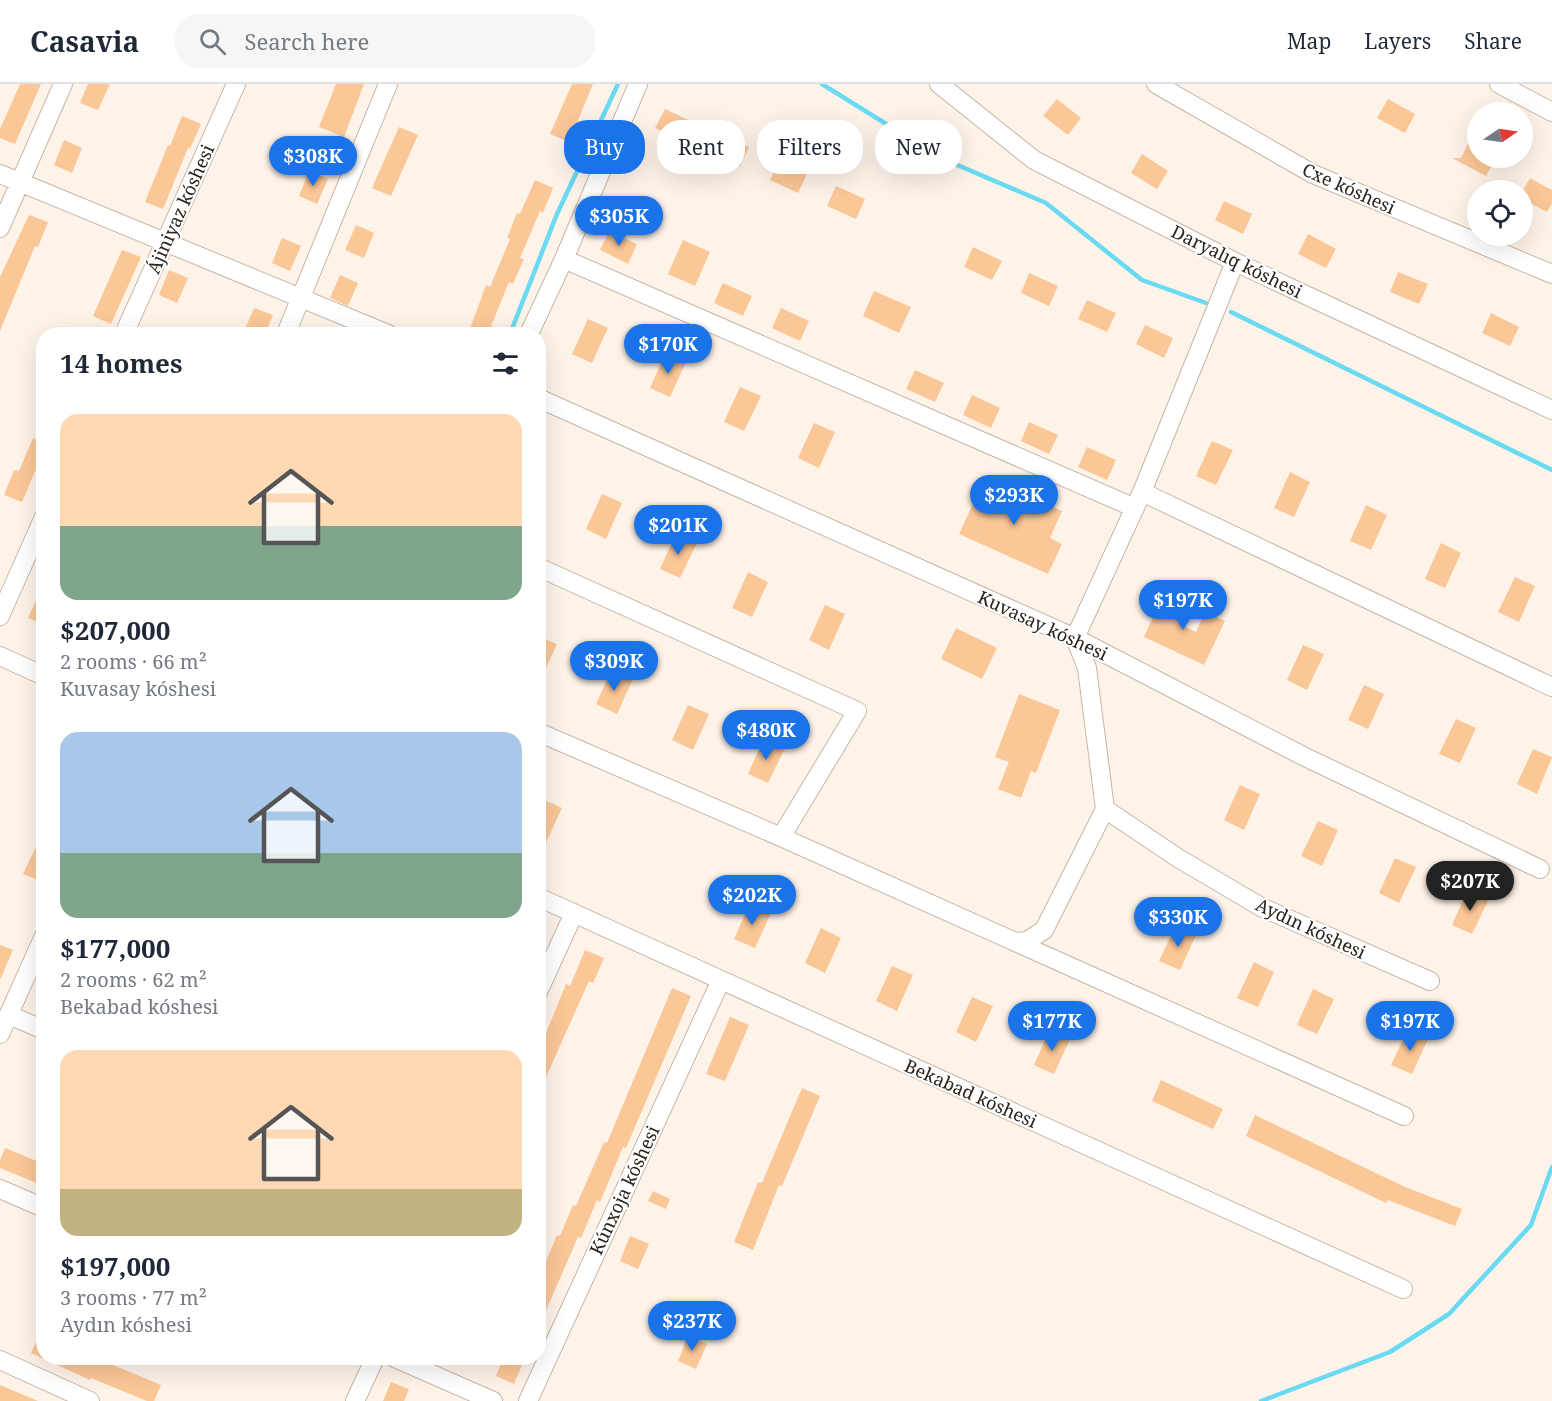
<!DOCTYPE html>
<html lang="en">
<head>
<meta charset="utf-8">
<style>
  body { margin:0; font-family:"Noto Serif",serif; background:#f6f6f7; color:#1f2937; height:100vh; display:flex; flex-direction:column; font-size:22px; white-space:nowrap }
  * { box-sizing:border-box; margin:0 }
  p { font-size:20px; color:#747a83 }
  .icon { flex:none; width:33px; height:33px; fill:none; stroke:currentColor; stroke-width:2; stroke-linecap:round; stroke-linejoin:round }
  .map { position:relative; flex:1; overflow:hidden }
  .sheet { position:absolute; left:36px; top:243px; width:510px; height:1038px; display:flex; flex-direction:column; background:#fff; border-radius:24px; box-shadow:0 6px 24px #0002 }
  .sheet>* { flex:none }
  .top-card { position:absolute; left:564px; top:36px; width:570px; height:54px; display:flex; gap:12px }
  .needle { width:39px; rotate:77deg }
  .tools { position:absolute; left:1467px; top:18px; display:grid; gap:12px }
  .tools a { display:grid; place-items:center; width:66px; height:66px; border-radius:50%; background:#fff; box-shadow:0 6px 24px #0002; font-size:30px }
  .price { position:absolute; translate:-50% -51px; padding:0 14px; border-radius:21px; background:#1a73e8; color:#fff; font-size:20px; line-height:39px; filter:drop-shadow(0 2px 3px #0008) }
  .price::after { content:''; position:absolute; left:50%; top:36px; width:18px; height:14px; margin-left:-9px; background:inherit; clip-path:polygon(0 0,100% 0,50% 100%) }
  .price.on { background:#222; color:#fff }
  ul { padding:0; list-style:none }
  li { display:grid; align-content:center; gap:12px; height:318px; padding:0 24px }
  li span { display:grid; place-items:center; height:186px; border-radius:18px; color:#555 }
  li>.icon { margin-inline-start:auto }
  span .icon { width:108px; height:108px; fill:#fffc; stroke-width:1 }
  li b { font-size:26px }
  h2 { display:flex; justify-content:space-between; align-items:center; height:72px; padding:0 24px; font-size:26px }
  .tag { padding:0 21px; border-radius:24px; background:#fff; box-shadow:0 6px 24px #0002; font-size:21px; line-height:54px }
  .tag.on { background:#1a73e8; color:#fff }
  header { display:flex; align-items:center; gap:36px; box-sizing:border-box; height:84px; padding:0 30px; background:#fff; border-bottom:2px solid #e0e1e3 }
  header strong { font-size:28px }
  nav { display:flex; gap:33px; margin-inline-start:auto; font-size:21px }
  .search { width:420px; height:54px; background:#f6f6f7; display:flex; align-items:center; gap:15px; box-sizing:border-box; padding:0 21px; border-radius:24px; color:#747a83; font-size:22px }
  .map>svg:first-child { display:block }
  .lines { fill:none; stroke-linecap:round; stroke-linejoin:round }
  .stream { stroke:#6ad9f2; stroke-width:4.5 }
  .building { fill:#fbc797 }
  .minor-casing { stroke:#c7b5a5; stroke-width:20 }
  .minor { stroke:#fff; stroke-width:18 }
  .labels { text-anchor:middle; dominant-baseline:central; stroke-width:4.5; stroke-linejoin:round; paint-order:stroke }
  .street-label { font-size:18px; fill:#2a231d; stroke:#fff }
</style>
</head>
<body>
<header>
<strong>Casavia</strong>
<div class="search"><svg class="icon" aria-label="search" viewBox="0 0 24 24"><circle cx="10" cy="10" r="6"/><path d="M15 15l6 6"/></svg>Search here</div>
<nav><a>Map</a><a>Layers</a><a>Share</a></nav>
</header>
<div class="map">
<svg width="1552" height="1317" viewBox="0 0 1552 1317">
  <rect width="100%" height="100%" fill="#fef3e9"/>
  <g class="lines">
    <!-- stream -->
    <path class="stream" d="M822,0L941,74L1046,119L1142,196L1206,219
      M1231,228L1552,386
      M510,250L557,130L618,0
      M1261,1317L1390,1268L1449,1230L1531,1141L1552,1083"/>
  </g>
  <!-- building -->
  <path class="building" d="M20,0H41L15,60L0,54V45Z
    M88,0H110L98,26L80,19Z
    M336,0H364L344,53L319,43Z
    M572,0H593L569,58L550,50Z
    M1057,15L1081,34L1068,51L1043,32Z
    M1388,15L1415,30L1405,49L1377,34Z
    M665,25L693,38L684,57L655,44Z
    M182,32L201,40L190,65L188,64L163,125L145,118L168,61L170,62Z
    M399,43L418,51L391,112L372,104Z
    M721,50L749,63L740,83L712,70Z
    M64,56L82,64L72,89L54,81Z
    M1469,58L1478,63V74H1496L1486,92L1452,74H1461Z
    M1142,70L1168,87L1157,105L1131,89Z
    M779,77L807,90L798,109L770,96Z
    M309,87L328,95L317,120L299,112Z
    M1530,94L1552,106V119L1547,128L1522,115V108Z
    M535,96L553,104L543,129L540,127L520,174L524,175L513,200L509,198L491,242L511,250H468L486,201L490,203L510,155L507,154L517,129L520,130Z
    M836,102L865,115L856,135L827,122Z
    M1224,117L1252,130L1243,150L1215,136Z
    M29,131L48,138L38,163L35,162L0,247V193Z
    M356,141L374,149L364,174L345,166Z
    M609,147L637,160L628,180L600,166Z
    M1308,150L1336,165L1326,184L1298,170Z
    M282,154L301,162L290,187L272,179Z
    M683,156L710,168L695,202L668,190Z
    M973,163L1002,177L992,196L964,183Z
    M122,166L141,173L111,240L93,232Z
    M169,186L188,194L177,219L159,211Z
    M1398,188L1428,200L1419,220L1390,208Z
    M1029,189L1058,202L1049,222L1021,209Z
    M340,191L358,199L348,222L330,214Z
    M723,199L752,212L743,232L714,219Z
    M874,207L911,223L899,249L863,232Z
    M1087,216L1116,229L1107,248L1078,235Z
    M254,224L273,231L265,250H243Z
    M781,224L809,237L800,257L772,244Z
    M1491,229L1519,243L1510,262L1482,249Z
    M588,235L608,244L592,279L572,270Z
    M1145,241L1173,254L1164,274L1136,260Z
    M666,268L686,278L670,313L650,304Z
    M915,286L944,299L935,318L906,305Z
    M740,303L761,312L744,347L724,338Z
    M972,311L1000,324L991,344L963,331Z
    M1029,338L1058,351L1049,370L1021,357Z
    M814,339L835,348L819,384L798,374Z
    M33,354L44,359V380L41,387L36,385L22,418L4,411L14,386L19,387Z
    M1212,357L1233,366L1216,401L1196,392Z
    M1087,363L1116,376L1107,396L1078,383Z
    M1290,388L1310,398L1294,433L1274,424Z
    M985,394L1062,427L1050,454L1062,460L1048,490L959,450Z
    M602,410L622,419L606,455L586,445Z
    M1366,421L1387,431L1371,466L1350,457Z
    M676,450L697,459L680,494L660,485Z
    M1441,459L1461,469L1445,504L1425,495Z
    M748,488L768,498L752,533L732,524Z
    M1515,493L1535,502L1519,538L1498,528Z
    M44,499V541L28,534Z
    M1164,509L1186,519L1177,539L1196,548L1205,528L1225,537L1204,581L1144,553Z
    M825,521L845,530L829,566L809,556Z
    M956,544L997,564L982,595L941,575Z
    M538,552L557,560L538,601Z
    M1303,561L1324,570L1307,606L1287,596Z
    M612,585L633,595L617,630L596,620Z
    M1364,601L1384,610L1368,645L1348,636Z
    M1019,610L1060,626L1036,689L1031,687L1021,714L998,705L1009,678L995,673Z
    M688,621L709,630L693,666L672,656Z
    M1456,635L1476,644L1460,679L1439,670Z
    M764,654L785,664L768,699L748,690Z
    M1533,665L1552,673L1537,710L1517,700Z
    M1240,701L1260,710L1244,746L1224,736Z
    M542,715L562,724L538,776V722Z
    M1318,737L1338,746L1322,782L1301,772Z
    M44,746V798L23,790Z
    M1395,774L1416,783L1399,819L1379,809Z
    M1468,805L1489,815L1472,850L1452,841Z
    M750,819L771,829L755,864L734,855Z
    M1176,841L1196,851L1180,886L1159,877Z
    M821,844L841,854L825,889L805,879Z
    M0,861L13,866L0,896Z
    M585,866L604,874L593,899L589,897L538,1011V958L542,959L566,900L570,902Z
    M1254,878L1274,888L1258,923L1237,914Z
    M892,882L913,891L897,927L876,917Z
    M672,904L691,912L626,1064L623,1063L600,1118L597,1116L581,1154L578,1153L538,1245V1196L557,1151L560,1152L573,1121L576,1122L604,1058L607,1059Z
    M1313,905L1334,915L1317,950L1297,941Z
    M972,913L993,922L976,958L956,948Z
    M730,933L749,941L725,997L706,990Z
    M1050,945L1070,955L1054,990L1034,981Z
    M1408,945L1428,955L1412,990L1391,981Z
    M1161,996L1223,1025L1213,1045L1152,1017Z
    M802,1004L820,1012L782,1102L779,1101L753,1166L734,1158L758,1098L762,1099Z
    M1255,1031L1405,1103L1462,1125L1455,1142L1388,1116L1386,1119L1246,1052Z
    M5,1064L44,1080V1102L0,1084V1076Z
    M653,1107L670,1115L666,1125L648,1117Z
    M630,1152L649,1160L638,1185L620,1177Z
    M43,1240L44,1274H88L100,1279L101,1276L161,1301L154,1317H147L91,1294L90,1296L31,1269Z
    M688,1252L707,1260L696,1285L678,1277Z
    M503,1274H525L514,1300L496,1292Z
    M391,1298L409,1305L404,1317H383Z
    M0,1301L38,1317H0Z"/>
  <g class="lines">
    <!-- minor casing -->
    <g class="minor-casing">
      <path id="minor" d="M939,0L1034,76L1235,178L1552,326
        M1156,0L1313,90L1552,190
        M1499,0L1552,28
        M0,90L388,250
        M0,144L63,0
        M564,175L1135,424
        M124,250L236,0
        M286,250L388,0
        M529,250L564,175L638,0
        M538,314L1075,554L1305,673L1540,785
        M1142,408L1552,603
        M538,483L857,627L781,753
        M0,532L44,433
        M0,572L44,592
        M538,648L781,753L1404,1032
        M1105,725L1178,774L1261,823L1430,897
        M538,813L1403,1205
        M1015,858L1027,857L1044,846L1105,725L1087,584L1075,554L1142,408L1235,178
        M538,908L574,829
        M9,931L44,946
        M0,950L44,852
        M0,1105L44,1124
        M395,1274L493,1317
        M0,1276L90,1317
        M355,1317L375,1274
        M528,1317L721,896"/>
    </g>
    <!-- minor -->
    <use href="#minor" class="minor"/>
  </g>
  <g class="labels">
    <!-- street labels -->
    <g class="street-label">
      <text transform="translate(1349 104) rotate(24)">Cxe kóshesi</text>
      <text transform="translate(180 125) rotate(-66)">Ájiniyaz kóshesi</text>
      <text transform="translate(1237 177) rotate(26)">Daryalıq kóshesi</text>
      <text transform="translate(1043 541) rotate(25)">Kuvasay kóshesi</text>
      <text transform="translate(1311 844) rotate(25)">Aydın kóshesi</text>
      <text transform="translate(971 1009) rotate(24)">Bekabad kóshesi</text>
      <text transform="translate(624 1106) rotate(-65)">Kúnxoja kóshesi</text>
    </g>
  </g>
</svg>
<div class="tools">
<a><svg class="needle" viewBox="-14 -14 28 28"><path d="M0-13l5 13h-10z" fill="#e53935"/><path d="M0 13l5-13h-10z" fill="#747a83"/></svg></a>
<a><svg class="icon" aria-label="locate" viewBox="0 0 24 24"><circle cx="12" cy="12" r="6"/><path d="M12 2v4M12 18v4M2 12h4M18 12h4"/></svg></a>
</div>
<b class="price" style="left:313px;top:103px">$308K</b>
<b class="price" style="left:619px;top:163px">$305K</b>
<b class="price" style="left:668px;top:291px">$170K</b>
<b class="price" style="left:1014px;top:442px">$293K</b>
<b class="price" style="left:678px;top:472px">$201K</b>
<b class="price" style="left:1183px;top:547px">$197K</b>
<b class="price" style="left:614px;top:608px">$309K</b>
<b class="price" style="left:766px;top:677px">$480K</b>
<b class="price on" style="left:1470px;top:828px">$207K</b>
<b class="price" style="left:752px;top:842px">$202K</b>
<b class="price" style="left:1178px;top:864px">$330K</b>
<b class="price" style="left:1052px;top:968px">$177K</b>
<b class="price" style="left:1410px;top:968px">$197K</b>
<b class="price" style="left:692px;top:1268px">$237K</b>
<div class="top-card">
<a class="tag on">Buy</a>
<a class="tag">Rent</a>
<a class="tag">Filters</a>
<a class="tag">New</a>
</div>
<section class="sheet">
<h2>14 homes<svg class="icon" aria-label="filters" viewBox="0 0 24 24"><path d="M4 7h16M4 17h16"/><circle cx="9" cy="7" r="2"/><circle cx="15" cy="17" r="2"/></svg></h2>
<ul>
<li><span style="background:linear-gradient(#ffd9b3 60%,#7fa58c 0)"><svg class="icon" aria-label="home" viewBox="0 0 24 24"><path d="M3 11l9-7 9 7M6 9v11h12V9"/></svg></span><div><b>$207,000</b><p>2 rooms · 66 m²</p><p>Kuvasay kóshesi</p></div></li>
<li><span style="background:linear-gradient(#a9c7e8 65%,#7fa58c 0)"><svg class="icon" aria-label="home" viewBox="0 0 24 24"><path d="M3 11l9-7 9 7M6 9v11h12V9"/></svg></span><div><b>$177,000</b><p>2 rooms · 62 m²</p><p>Bekabad kóshesi</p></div></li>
<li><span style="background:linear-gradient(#ffd9b3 75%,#c2b280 0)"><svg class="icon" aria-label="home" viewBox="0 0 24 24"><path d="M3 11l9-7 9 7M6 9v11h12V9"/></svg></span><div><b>$197,000</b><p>3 rooms · 77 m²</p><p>Aydın kóshesi</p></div></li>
</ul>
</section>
</div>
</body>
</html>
